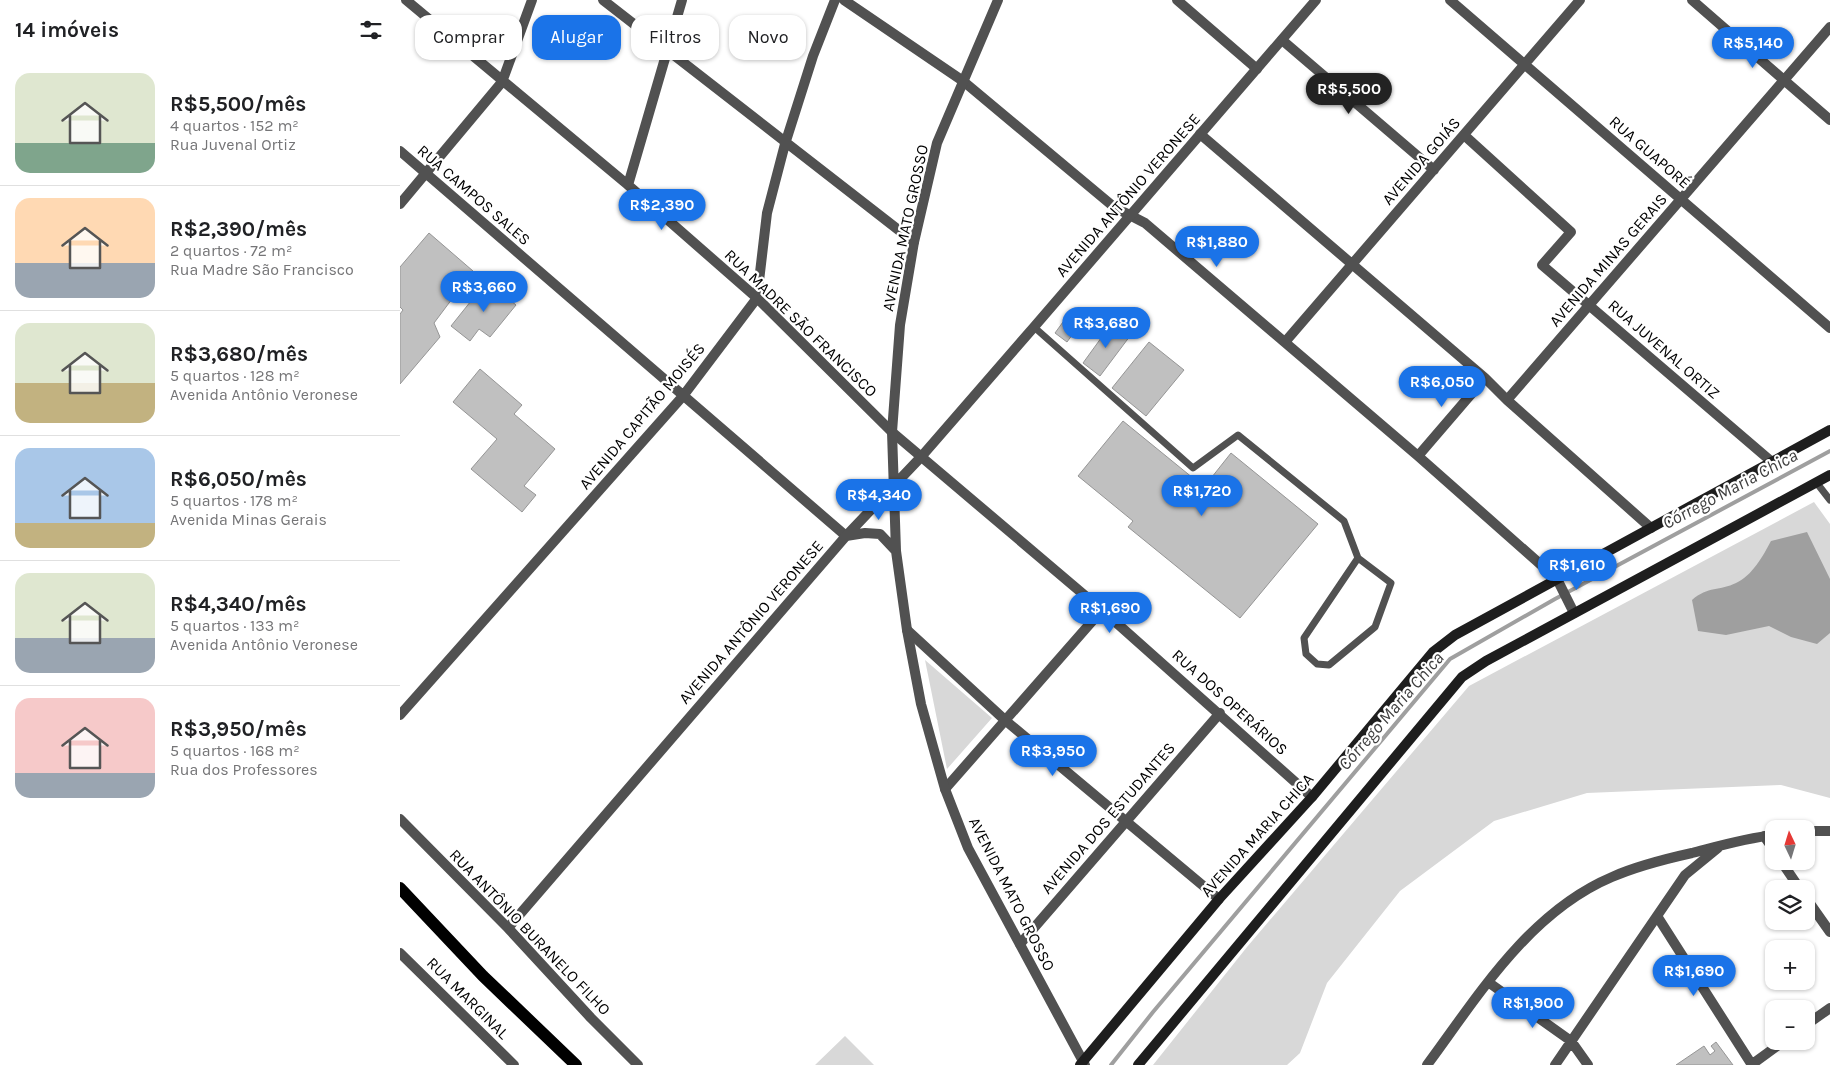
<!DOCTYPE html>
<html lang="pt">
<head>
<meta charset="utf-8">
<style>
  body { margin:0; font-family:Karla,sans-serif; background:#f6f6f6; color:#202124; height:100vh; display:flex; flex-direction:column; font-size:19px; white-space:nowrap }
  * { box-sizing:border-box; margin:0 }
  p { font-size:16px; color:#757577 }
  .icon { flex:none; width:28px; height:28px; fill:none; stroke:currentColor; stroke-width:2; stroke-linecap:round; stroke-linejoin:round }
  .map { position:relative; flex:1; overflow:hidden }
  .panel { display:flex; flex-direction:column; background:#fff; width:400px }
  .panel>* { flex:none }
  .hud { position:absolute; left:15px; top:15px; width:475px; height:45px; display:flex; gap:10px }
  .needle { width:32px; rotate:356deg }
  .buttons { position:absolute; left:1365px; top:820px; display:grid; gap:10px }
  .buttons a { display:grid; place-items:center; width:50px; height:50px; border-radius:10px; background:#fff; box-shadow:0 1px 4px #0004; font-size:25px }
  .price { position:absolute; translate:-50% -42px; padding:0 11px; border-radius:18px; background:#1a73e8; color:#fff; font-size:16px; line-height:32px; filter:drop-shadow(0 1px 2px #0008) }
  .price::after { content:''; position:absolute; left:50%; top:30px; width:15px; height:11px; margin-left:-8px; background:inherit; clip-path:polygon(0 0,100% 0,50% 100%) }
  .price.active { background:#222; color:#fff }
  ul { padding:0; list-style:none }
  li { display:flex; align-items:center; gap:15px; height:125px; padding:0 15px }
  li+li { border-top:1px solid #e0e0e0 }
  li span { display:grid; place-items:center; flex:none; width:140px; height:100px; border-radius:15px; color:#555 }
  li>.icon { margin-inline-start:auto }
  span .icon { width:60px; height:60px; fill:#fffc; stroke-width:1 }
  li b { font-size:21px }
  h2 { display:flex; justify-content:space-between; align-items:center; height:60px; padding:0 15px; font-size:21px }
  .tag { padding:0 18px; border-radius:15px; background:#fff; box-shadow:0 1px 4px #0004; font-size:18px; line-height:45px }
  .tag.active { background:#1a73e8; color:#fff }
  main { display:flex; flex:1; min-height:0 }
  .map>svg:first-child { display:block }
  .green { fill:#d8d8d8 }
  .water { fill:#9f9f9f }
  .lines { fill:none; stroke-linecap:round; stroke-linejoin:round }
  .stream { stroke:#9f9f9f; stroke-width:4 }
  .building { fill:#c0c0c0; stroke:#959595 }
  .service { stroke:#515151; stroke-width:7 }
  .minor { stroke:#515151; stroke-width:10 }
  .tertiary { stroke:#515151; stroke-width:10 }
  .secondary { stroke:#1e1e1e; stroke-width:10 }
  .primary { stroke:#000; stroke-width:12 }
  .labels { text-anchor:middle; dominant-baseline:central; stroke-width:4.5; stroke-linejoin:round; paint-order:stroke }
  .street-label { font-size:16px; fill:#000; stroke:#fff }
  .water-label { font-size:18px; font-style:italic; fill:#404040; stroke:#fff }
</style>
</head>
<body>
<main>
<section class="panel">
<h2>14 imóveis<svg class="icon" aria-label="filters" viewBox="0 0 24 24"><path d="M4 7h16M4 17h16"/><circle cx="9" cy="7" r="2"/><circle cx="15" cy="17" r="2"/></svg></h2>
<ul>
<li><span style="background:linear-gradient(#dfe7d0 70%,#7fa58c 0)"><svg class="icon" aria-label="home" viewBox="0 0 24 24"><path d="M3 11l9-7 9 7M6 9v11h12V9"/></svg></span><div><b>R$5,500/mês</b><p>4 quartos · 152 m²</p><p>Rua Juvenal Ortiz</p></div></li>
<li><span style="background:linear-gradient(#ffd9b3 65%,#9aa5b1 0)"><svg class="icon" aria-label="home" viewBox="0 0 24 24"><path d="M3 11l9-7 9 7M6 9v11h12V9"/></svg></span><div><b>R$2,390/mês</b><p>2 quartos · 72 m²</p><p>Rua Madre São Francisco</p></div></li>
<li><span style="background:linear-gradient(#dfe7d0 60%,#c2b280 0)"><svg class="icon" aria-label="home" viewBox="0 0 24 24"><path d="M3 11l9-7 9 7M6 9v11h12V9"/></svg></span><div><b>R$3,680/mês</b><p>5 quartos · 128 m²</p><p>Avenida Antônio Veronese</p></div></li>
<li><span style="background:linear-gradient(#a9c7e8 75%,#c2b280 0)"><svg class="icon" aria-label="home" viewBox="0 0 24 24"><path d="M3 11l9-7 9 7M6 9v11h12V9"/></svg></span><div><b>R$6,050/mês</b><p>5 quartos · 178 m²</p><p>Avenida Minas Gerais</p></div></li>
<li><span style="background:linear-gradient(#dfe7d0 65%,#9aa5b1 0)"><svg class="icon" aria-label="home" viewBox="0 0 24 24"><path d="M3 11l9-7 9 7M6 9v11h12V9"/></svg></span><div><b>R$4,340/mês</b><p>5 quartos · 133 m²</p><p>Avenida Antônio Veronese</p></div></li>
<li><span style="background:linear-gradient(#f6c9c9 75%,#9aa5b1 0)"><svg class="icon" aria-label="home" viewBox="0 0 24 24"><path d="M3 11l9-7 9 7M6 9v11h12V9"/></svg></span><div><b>R$3,950/mês</b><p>5 quartos · 168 m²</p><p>Rua dos Professores</p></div></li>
</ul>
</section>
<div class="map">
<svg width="1430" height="1065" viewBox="0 0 1430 1065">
  <rect width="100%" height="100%" fill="#fff"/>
  <!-- green -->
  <path class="green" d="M1414,502L1430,524V798L1381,785L1187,793L1094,821L1000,891L927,983L900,1053L887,1065H753L847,947L1069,686Z
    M525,660L592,718L547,769Z
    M445,1036L474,1065H415Z"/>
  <!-- water -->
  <path class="water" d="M1407,532L1430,579V633L1417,644L1391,637L1369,626L1326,635L1298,631L1292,600C1308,586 1320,591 1336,583C1352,576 1363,556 1371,541Z"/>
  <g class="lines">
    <!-- stream -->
    <path class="stream" d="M711,1065L753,1012L1050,659L1155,599L1430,451"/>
  </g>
  <!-- building -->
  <path class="building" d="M29,233L73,271L34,323L40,337L0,384V314L3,310L0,307V267Z
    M87,281L116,305L90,337L79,329L70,341L51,326Z
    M663,322L675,331L667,342L655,333Z
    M712,323L730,336L700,376L683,363Z
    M749,342L784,370L746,416L712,388Z
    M80,369L122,405L114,414L155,449L124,486L136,495L122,512L71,469L97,439L53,402Z
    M723,421L804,487L831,453L918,524L840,618L728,527L733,521L678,476Z
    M1316,1042L1333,1065H1276L1304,1046L1310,1055L1315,1051L1311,1046Z"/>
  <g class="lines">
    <!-- service -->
    <path class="service" d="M634,327L793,468L838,435L944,521L958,558L904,638L906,654L917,664L929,665L975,627L991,583L958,558
      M1416,482L1430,500"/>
    <!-- minor -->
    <path class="minor" d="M6,0L228,185L357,298L492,432L702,610L912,797
      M203,0L514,242
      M444,0L563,81L714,207L745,223L1018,456L1157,579L1174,613
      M777,0L857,69
      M1050,0L1430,328
      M1292,0L1430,120
      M882,40L1034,170
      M800,134L1085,378L1107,400L1251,528
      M1064,135L1171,232L1142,265L1372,462
      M0,151L446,536
      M228,185L282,0
      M0,204L102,82L132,0
      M885,342L1180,0
      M1107,400L1430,27
      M1018,456L1085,378
      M507,630L606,721L819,899
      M0,715L283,396L357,298L367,213L385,144L413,56L435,0
      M545,789L702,610
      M1406,831H1430
      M1364,836L1374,850
      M1381,861L1400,889
      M1406,898L1430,932
      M1257,916L1352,1065
      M620,944L820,713
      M0,953L114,1065
      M1088,982L1171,1041L1188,1065
      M1406,1025L1430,1008
      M1027,1065C1078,996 1129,912 1212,877C1237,866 1265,859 1292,853C1319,846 1346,838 1374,835
      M1155,1065L1285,875L1318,848
      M1351,1065L1384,1041"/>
    <!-- tertiary -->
    <path class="tertiary" d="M598,0L537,143L514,242L500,325L492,432L496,551L507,630L521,704L545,789L568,848L685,1065
      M446,536L465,533L480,534L496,551
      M0,819L108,928L191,1018L238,1065
      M108,928L446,536L521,457L634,327L916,0"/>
    <!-- secondary -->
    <path class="secondary" d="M680,1065L819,899L912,797L1033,652L1055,635L1430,430
      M738,1065L1062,677L1086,661L1430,475"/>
    <!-- primary -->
    <path class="primary" d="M0,888L83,976L176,1065"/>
  </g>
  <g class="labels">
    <!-- street labels -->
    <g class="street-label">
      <text transform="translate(1250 152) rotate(41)">RUA GUAPORÉ</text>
      <text transform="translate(1021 161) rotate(-49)">AVENIDA GOIÁS</text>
      <text transform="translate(74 195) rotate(41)">RUA CAMPOS SALES</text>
      <text transform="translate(728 195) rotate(-49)">AVENIDA ANTÔNIO VERONESE</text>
      <text transform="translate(505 228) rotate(-78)">AVENIDA MATO GROSSO</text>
      <text transform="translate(1208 260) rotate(-49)">AVENIDA MINAS GERAIS</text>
      <text transform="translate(401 323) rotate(44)">RUA MADRE SÃO FRANCISCO</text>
      <text transform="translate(1264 349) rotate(41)">RUA JUVENAL ORTIZ</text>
      <text transform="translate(242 416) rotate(-50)">AVENIDA CAPITÃO MOISÉS</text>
      <text transform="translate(351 622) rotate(-49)">AVENIDA ANTÔNIO VERONESE</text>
      <text transform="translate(830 702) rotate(42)">RUA DOS OPERÁRIOS</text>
      <text transform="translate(708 818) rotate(-49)">AVENIDA DOS ESTUDANTES</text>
      <text transform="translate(857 835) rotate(-48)">AVENIDA MARIA CHICA</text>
      <text transform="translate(612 894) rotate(63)">AVENIDA MATO GROSSO</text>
      <text transform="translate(130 932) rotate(46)">RUA ANTÔNIO BURANELO FILHO</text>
      <text transform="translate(68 998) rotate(45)">RUA MARGINAL</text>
    </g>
    <!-- water labels -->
    <g class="water-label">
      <text transform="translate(1330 489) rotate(-28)">Córrego Maria Chica</text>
      <text transform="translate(991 711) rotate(-49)">Córrego Maria Chica</text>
    </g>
  </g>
</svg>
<div class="buttons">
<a><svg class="needle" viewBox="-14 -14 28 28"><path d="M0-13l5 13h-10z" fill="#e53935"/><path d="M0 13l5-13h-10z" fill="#757577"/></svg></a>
<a><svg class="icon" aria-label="layers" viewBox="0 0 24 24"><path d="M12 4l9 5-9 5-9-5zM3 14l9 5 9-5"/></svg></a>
<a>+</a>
<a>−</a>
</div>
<b class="price" style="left:1353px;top:69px">R$5,140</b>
<b class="price active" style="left:949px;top:115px">R$5,500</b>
<b class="price" style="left:262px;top:231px">R$2,390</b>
<b class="price" style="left:817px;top:268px">R$1,880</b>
<b class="price" style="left:84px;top:313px">R$3,660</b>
<b class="price" style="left:706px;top:349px">R$3,680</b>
<b class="price" style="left:1042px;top:408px">R$6,050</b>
<b class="price" style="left:802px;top:517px">R$1,720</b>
<b class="price" style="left:479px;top:521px">R$4,340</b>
<b class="price" style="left:1177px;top:591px">R$1,610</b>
<b class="price" style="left:710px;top:634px">R$1,690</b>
<b class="price" style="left:653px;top:777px">R$3,950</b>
<b class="price" style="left:1294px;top:997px">R$1,690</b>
<b class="price" style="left:1133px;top:1029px">R$1,900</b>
<div class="hud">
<a class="tag">Comprar</a>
<a class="tag active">Alugar</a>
<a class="tag">Filtros</a>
<a class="tag">Novo</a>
</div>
</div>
</main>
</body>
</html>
